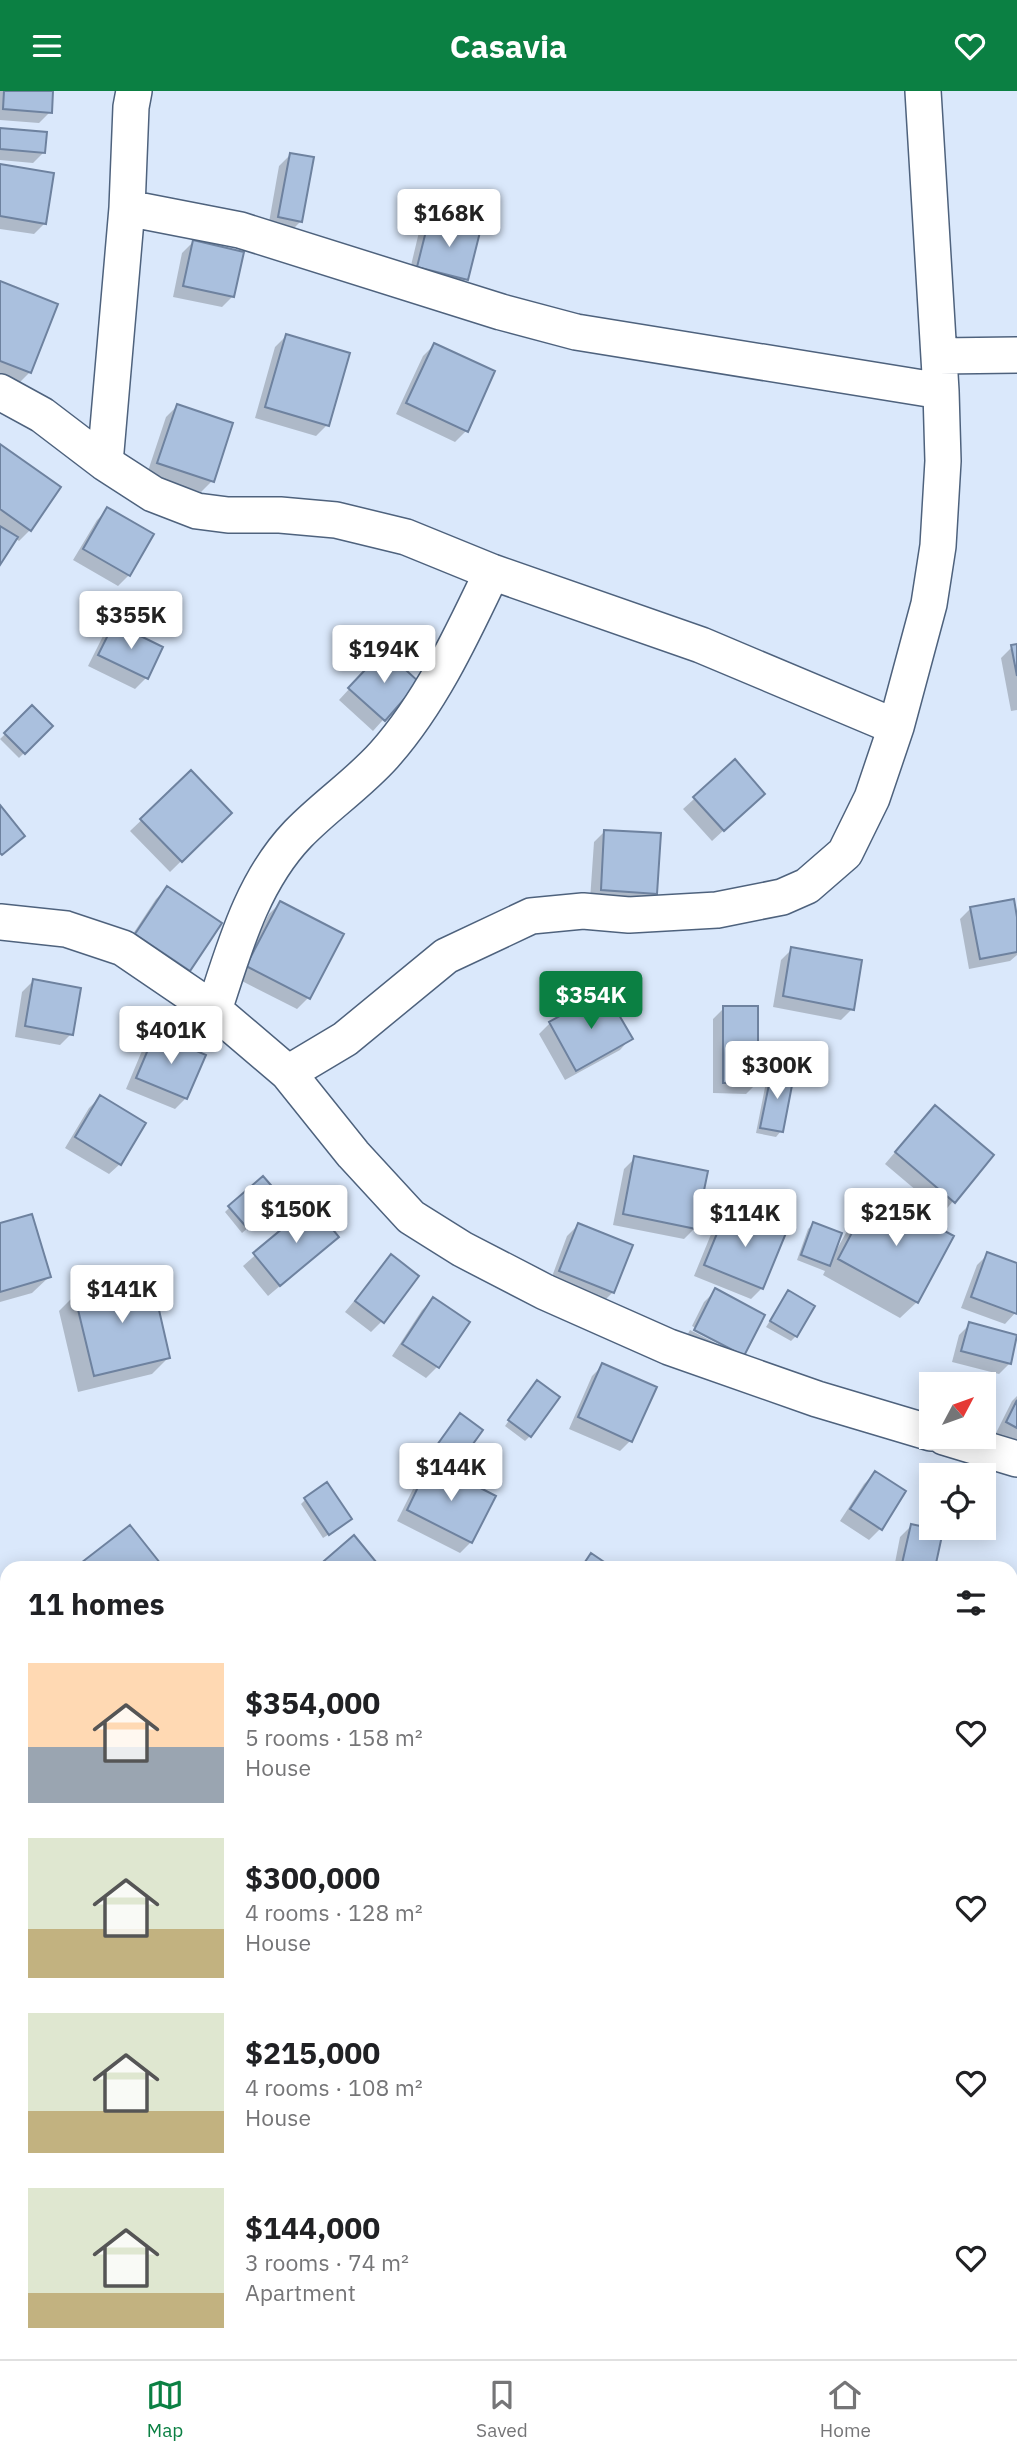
<!DOCTYPE html>
<html lang="en">
<head>
<meta charset="utf-8">
<style>
  body { margin:0; font-family:"IBM Plex Sans",sans-serif; background:#f6f6f6; color:#202124; height:100vh; display:flex; flex-direction:column; font-size:26px; white-space:nowrap }
  * { box-sizing:border-box; margin:0 }
  p { font-size:23px; color:#757577 }
  .icon { flex:none; width:38px; height:38px; fill:none; stroke:currentColor; stroke-width:2; stroke-linecap:round; stroke-linejoin:round }
  .map { position:relative; flex:1; overflow:hidden }
  .sheet { position:absolute; left:0px; top:1470px; width:1018px; height:798px; display:flex; flex-direction:column; background:#fff; border-radius:21px 21px 0 0; box-shadow:0 4px 18px #0003 }
  .sheet>* { flex:none }
  .needle { width:46px; rotate:49deg }
  .controls { position:absolute; left:919px; top:1281px; display:grid; gap:14px }
  .controls a { display:grid; place-items:center; width:77px; height:77px; border-radius:0px; background:#fff; box-shadow:0 4px 18px #0003; font-size:35px }
  .price { position:absolute; translate:-50% -60px; padding:0 16px; border-radius:7px; background:#fff; color:#222; font-size:23px; line-height:46px; filter:drop-shadow(0 2px 4px #0008) }
  .price::after { content:''; position:absolute; left:50%; top:42px; width:21px; height:16px; margin-left:-10px; background:inherit; clip-path:polygon(0 0,100% 0,50% 100%) }
  .price.active { background:#0b8043; color:#fff }
  ul { padding:0; list-style:none }
  li { display:flex; align-items:center; gap:21px; height:175px; padding:0 28px }
  li span { display:grid; place-items:center; flex:none; width:196px; height:140px; border-radius:0px; color:#555 }
  li>.icon { margin-inline-start:auto }
  span .icon { width:84px; height:84px; fill:#fffc; stroke-width:1 }
  li b { font-size:30px }
  h2 { display:flex; justify-content:space-between; align-items:center; height:84px; padding:0 28px; font-size:30px }
  header { display:flex; justify-content:space-between; align-items:center; height:91px; padding:0 28px; background:#0b8043; color:#fff; font-size:32px; font-weight:800 }
  .tabs { display:flex; justify-content:space-around; align-items:center; height:98px; border-top:2px solid #e0e0e0; background:#fff; font-size:19px; color:#757577 }
  .tabs a { display:grid; justify-items:center; gap:4px }
  .tabs .active { color:#0b8043 }
  .map>svg:first-child { display:block }
  .shadow { fill:#0003 }
  .building { fill:#aac0de; stroke:#6e829f; stroke-width:2 }
  .lines { fill:none; stroke-linecap:round; stroke-linejoin:round }
  .street-casing { stroke:#4e627d; stroke-width:38 }
  .secondary-casing { stroke:#4e627d; stroke-width:42 }
  .street { stroke:#fff; stroke-width:35 }
  .secondary { stroke:#eddac8; stroke-width:38 }
</style>
</head>
<body>
<header><svg class="icon" aria-label="menu" viewBox="0 0 24 24"><path d="M4 6h16M4 12h16M4 18h16"/></svg>Casavia<svg class="icon" aria-label="heart" viewBox="0 0 24 24"><path d="M12 20l-8-8c-3-5 5-10 8-4 3-6 11-1 8 4z"/></svg></header>
<div class="map">
<svg width="1017" height="2268" viewBox="0 0 1017 2268">
  <rect width="100%" height="100%" fill="#dae8fb"/>
  <!-- shadow -->
  <path class="shadow" d="M0,0H51L50,21L39,32L0,29Z
    M0,38L44,61L33,72L0,69Z
    M290,64L301,130L290,141L268,137L279,75Z
    M0,75L45,132L34,143L0,138Z
    M430,130L466,188L455,199L408,187L419,141Z
    M193,151L233,205L222,216L173,206L182,162Z
    M0,192L30,281L19,292L0,285Z
    M286,245L327,334L316,345L255,327L275,256Z
    M434,254L466,340L455,351L396,323L423,265Z
    M177,315L212,390L201,401L147,383L166,326Z
    M0,355L30,439L19,450L15,447L0,471Z
    M108,418L129,484L118,495L73,469L97,429Z
    M114,534L146,587L135,598L88,575L103,545Z
    M1017,555V619L1011,620L1001,567L1012,556Z
    M373,572L417,591L373,640L339,609Z
    M32,617L51,635L19,667L0,648Z
    M735,671L752,713L712,750L683,718Z
    M191,682L230,722L170,781L130,740Z
    M605,740L656,802L645,813L590,809L594,751Z
    M167,797L189,879L178,889L125,855L156,808Z
    M280,812L341,844L308,907L297,918L236,887L269,823Z
    M971,817L1017,836V864L1010,870L969,878L960,828Z
    M792,858L852,918L841,929L773,916L781,869Z
    M33,890L71,943L60,954L15,946L22,901Z
    M724,917L757,992L746,1003L713,1002V928Z
    M550,932L630,948L620,959L565,989L539,943Z
    M155,944L186,1007L175,1018L126,998L144,955Z
    M772,981L781,1040L776,1046L756,1042L767,986Z
    M100,1006L120,1073L109,1083L65,1057L89,1017Z
    M924,1027L992,1064L943,1122L885,1073Z
    M635,1067L695,1137L684,1148L613,1134L624,1078Z
    M874,1104L917,1211L900,1227L823,1184L825,1180L797,1169L808,1138L813,1133L837,1158L858,1120Z
    M276,1113L242,1142L225,1121L230,1116Z
    M311,1115L325,1157L268,1205L243,1175Z
    M727,1120L762,1197L751,1208L694,1185L716,1131Z
    M0,1134L49,1186L32,1202L0,1211Z
    M578,1134L613,1201L602,1212L550,1191L567,1145Z
    M988,1163L1017,1174V1220L1005,1233L961,1217L977,1174Z
    M391,1165L382,1230L371,1241L345,1221Z
    M715,1200L741,1261L692,1235L704,1211Z
    M788,1201L796,1245L791,1250L766,1236Z
    M75,1204L168,1267L152,1283L78,1301L59,1220Z
    M433,1208L467,1231L437,1276L426,1287L392,1265L422,1219Z
    M970,1233L1010,1272L999,1283L952,1271L959,1244Z
    M690,1239L741,1265L684,1250Z
    M603,1274L631,1349L620,1360L569,1338L592,1285Z
    M532,1297L530,1345L525,1350L505,1335Z
    M1017,1305V1353L996,1342L1012,1310Z
    M455,1329L459,1370L454,1375L433,1360Z
    M431,1374L471,1451L460,1462L397,1430L420,1384Z
    M875,1382L904,1401L880,1438L869,1449L840,1430L864,1393Z
    M306,1408L345,1433L323,1447L301,1413Z
    M911,1435L934,1477H894L900,1446Z
    M7,1561V1612L3,1616L0,1613V1568Z
    M7,2029V2086L0,2076V2034Z
    M1012,2206H1017V2251H1012Z
    M7,2255V2261H38L69,2268H0V2262Z"/>
  <!-- building -->
  <path class="building" d="M4,0H53L52,22L3,18Z
    M0,37L47,41L45,62L0,58Z
    M290,62L314,66L302,131L278,126Z
    M0,73L54,82L46,133L0,125Z
    M429,128L480,141L468,189L417,176Z
    M193,149L244,161L234,206L183,195Z
    M0,190L58,213L31,282L0,270Z
    M286,243L350,262L329,335L265,316Z
    M434,252L495,280L468,341L406,312Z
    M177,313L233,332L214,391L157,372Z
    M0,353L61,396L31,440L0,418Z
    M107,416L154,443L130,485L83,458Z
    M0,435L18,446L0,474Z
    M114,532L163,556L148,588L98,564Z
    M1017,553V585L1011,554Z
    M384,559L419,591L385,630L348,597Z
    M32,614L53,635L25,663L4,642Z
    M735,668L765,703L724,740L693,706Z
    M191,679L232,722L182,771L140,728Z
    M0,714L25,745L2,764L0,762Z
    M604,739L661,742L657,803L601,799Z
    M167,795L222,832L190,880L135,843Z
    M1014,808L1017,826V861L980,868L970,816Z
    M280,810L344,843L310,908L246,875Z
    M791,856L862,869L854,919L783,905Z
    M33,888L81,897L73,944L25,935Z
    M605,900L633,948L576,980L549,931Z
    M723,915H758V992H723Z
    M155,942L206,964L187,1008L136,987Z
    M772,979L794,984L783,1041L760,1037Z
    M100,1004L146,1032L121,1074L75,1046Z
    M935,1014L994,1064L955,1112L895,1061Z
    M634,1065L708,1080L696,1138L623,1123Z
    M263,1085L283,1108L248,1138L228,1115Z
    M873,1102L954,1145L918,1212L838,1168Z
    M312,1113L339,1146L280,1195L253,1162Z
    M727,1118L786,1142L763,1198L704,1174Z
    M32,1123L51,1186L0,1201V1132Z
    M813,1131L842,1142L830,1175L801,1164Z
    M578,1132L633,1154L614,1202L559,1180Z
    M987,1161L1017,1172V1223L971,1206Z
    M391,1163L419,1185L384,1232L355,1210Z
    M151,1184L170,1267L94,1285L74,1202Z
    M715,1197L765,1224L744,1265L694,1239Z
    M788,1199L815,1215L797,1246L770,1230Z
    M433,1206L470,1231L439,1277L402,1253Z
    M969,1231L1017,1244L1011,1273L961,1260Z
    M602,1272L657,1296L632,1351L578,1326Z
    M537,1289L560,1306L531,1346L508,1329Z
    M1017,1309V1337L1006,1331Z
    M460,1322L483,1339L460,1371L437,1354Z
    M430,1371L496,1405L472,1452L407,1419Z
    M875,1380L906,1400L882,1439L850,1418Z
    M327,1391L352,1428L329,1444L304,1407Z
    M911,1433L943,1440L935,1477H901Z
    M130,1434L164,1477H79L77,1475Z
    M354,1444L381,1477H318L317,1476Z
    M591,1462L613,1477H581Z
    M7,1559V1599L0,1592V1566Z
    M7,2027V2060L0,2051V2032Z
    M1012,2204H1017V2240H1012Z
    M7,2254V2261H46L77,2268H4Z"/>
  <g class="lines">
    <!-- street casing -->
    <g class="street-casing">
      <path id="street" d="M127,117L240,139L501,221L576,241L941,300
        M939,265L1017,264
        M0,301L42,324L105,372L153,403L197,420L228,424H280L336,429L406,446L492,481L701,554L896,636
        M105,372L127,117L131,16L134,0
        M0,831L66,838L123,857L214,919L288,982L353,1063L411,1126L462,1158L545,1201L669,1256L817,1308L931,1342
        M214,919C234,858 252,791 298,743C325,715 358,693 384,664C431,611 462,544 492,481
        M288,982L345,948L446,865L531,825L583,820L629,824L717,819L782,806L807,795L845,762L872,707L896,636L929,513L938,455L943,370L941,300L923,0
        M944,1346L1017,1368
        M912,2268L916,2261"/>
    </g>
    <!-- secondary casing -->
    <g class="secondary-casing">
      <path id="secondary" d="M0,1760L7,1767
        M0,2150L7,2151
        M945,2261L1000,2268"/>
    </g>
    <!-- street -->
    <use href="#street" class="street"/>
    <!-- secondary -->
    <use href="#secondary" class="secondary"/>
  </g>
</svg>
<div class="controls">
<a><svg class="needle" viewBox="-14 -14 28 28"><path d="M0-13l5 13h-10z" fill="#e53935"/><path d="M0 13l5-13h-10z" fill="#757577"/></svg></a>
<a><svg class="icon" aria-label="locate" viewBox="0 0 24 24"><circle cx="12" cy="12" r="6"/><path d="M12 2v4M12 18v4M2 12h4M18 12h4"/></svg></a>
</div>
<b class="price" style="left:449px;top:158px">$168K</b>
<b class="price" style="left:131px;top:560px">$355K</b>
<b class="price" style="left:384px;top:594px">$194K</b>
<b class="price active" style="left:591px;top:940px">$354K</b>
<b class="price" style="left:171px;top:975px">$401K</b>
<b class="price" style="left:777px;top:1010px">$300K</b>
<b class="price" style="left:296px;top:1154px">$150K</b>
<b class="price" style="left:896px;top:1157px">$215K</b>
<b class="price" style="left:745px;top:1158px">$114K</b>
<b class="price" style="left:122px;top:1234px">$141K</b>
<b class="price" style="left:451px;top:1412px">$144K</b>
<section class="sheet">
<h2>11 homes<svg class="icon" aria-label="filters" viewBox="0 0 24 24"><path d="M4 7h16M4 17h16"/><circle cx="9" cy="7" r="2"/><circle cx="15" cy="17" r="2"/></svg></h2>
<ul>
<li><span style="background:linear-gradient(#ffd9b3 60%,#9aa5b1 0)"><svg class="icon" aria-label="home" viewBox="0 0 24 24"><path d="M3 11l9-7 9 7M6 9v11h12V9"/></svg></span><div><b>$354,000</b><p>5 rooms · 158 m²</p><p>House</p></div><svg class="icon" aria-label="heart" viewBox="0 0 24 24"><path d="M12 20l-8-8c-3-5 5-10 8-4 3-6 11-1 8 4z"/></svg></li>
<li><span style="background:linear-gradient(#dfe7d0 65%,#c2b280 0)"><svg class="icon" aria-label="home" viewBox="0 0 24 24"><path d="M3 11l9-7 9 7M6 9v11h12V9"/></svg></span><div><b>$300,000</b><p>4 rooms · 128 m²</p><p>House</p></div><svg class="icon" aria-label="heart" viewBox="0 0 24 24"><path d="M12 20l-8-8c-3-5 5-10 8-4 3-6 11-1 8 4z"/></svg></li>
<li><span style="background:linear-gradient(#dfe7d0 70%,#c2b280 0)"><svg class="icon" aria-label="home" viewBox="0 0 24 24"><path d="M3 11l9-7 9 7M6 9v11h12V9"/></svg></span><div><b>$215,000</b><p>4 rooms · 108 m²</p><p>House</p></div><svg class="icon" aria-label="heart" viewBox="0 0 24 24"><path d="M12 20l-8-8c-3-5 5-10 8-4 3-6 11-1 8 4z"/></svg></li>
<li><span style="background:linear-gradient(#dfe7d0 75%,#c2b280 0)"><svg class="icon" aria-label="home" viewBox="0 0 24 24"><path d="M3 11l9-7 9 7M6 9v11h12V9"/></svg></span><div><b>$144,000</b><p>3 rooms · 74 m²</p><p>Apartment</p></div><svg class="icon" aria-label="heart" viewBox="0 0 24 24"><path d="M12 20l-8-8c-3-5 5-10 8-4 3-6 11-1 8 4z"/></svg></li>
</ul>
</section>
</div>
<nav class="tabs">
<a class="active"><svg class="icon" aria-label="map" viewBox="0 0 24 24"><path d="M3 6l6-2 6 2 6-2v14l-6 2-6-2-6 2zM9 4v14M15 6v14"/></svg>Map</a>
<a><svg class="icon" aria-label="saved" viewBox="0 0 24 24"><path d="M7 4h10v16l-5-4-5 4z"/></svg>Saved</a>
<a><svg class="icon" aria-label="home" viewBox="0 0 24 24"><path d="M3 11l9-7 9 7M6 9v11h12V9"/></svg>Home</a>
</nav>
</body>
</html>
